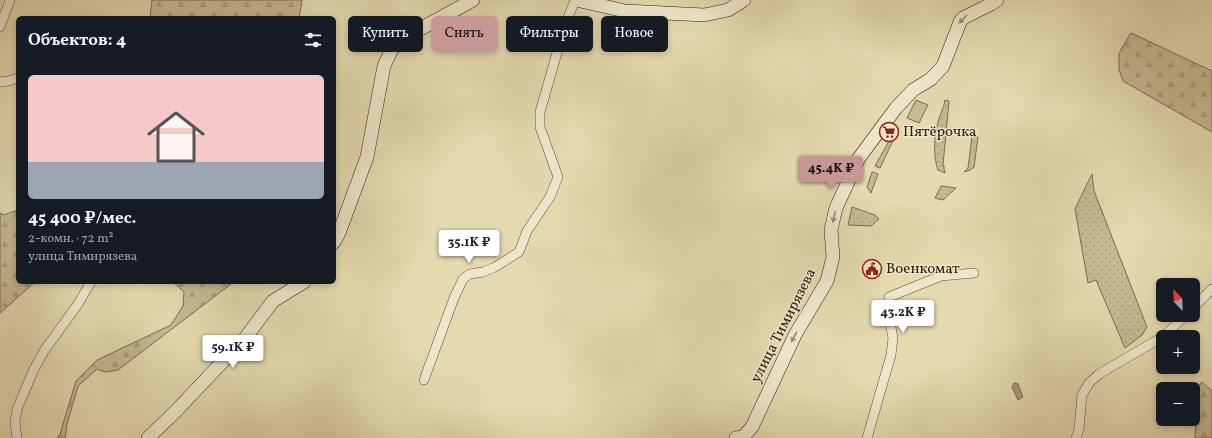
<!DOCTYPE html>
<html lang="ru">
<head>
<meta charset="utf-8">
<style>
  body { margin:0; font-family:Vollkorn,serif; background:#20242c; color:#f1f3f6; height:100vh; display:flex; flex-direction:column; font-size:15px; white-space:nowrap }
  * { box-sizing:border-box; margin:0 }
  p { font-size:13px; color:#9ea1a6 }
  .icon { flex:none; width:22px; height:22px; fill:none; stroke:currentColor; stroke-width:2; stroke-linecap:round; stroke-linejoin:round }
  .map { position:relative; flex:1; overflow:hidden }
  .panel { position:absolute; left:16px; top:16px; width:320px; height:268px; display:flex; flex-direction:column; background:#171b24; border-radius:6px; box-shadow:0 2px 6px #0003 }
  .panel>* { flex:none }
  .hud { position:absolute; left:348px; top:16px; width:380px; height:36px; display:flex; gap:8px }
  .needle { width:26px; rotate:337deg }
  .controls { position:absolute; left:1156px; top:278px; display:grid; gap:8px }
  .controls a { display:grid; place-items:center; width:44px; height:44px; border-radius:6px; background:#171b24; box-shadow:0 2px 6px #0003; font-size:20px }
  .price { position:absolute; translate:-50% -34px; padding:0 9px; border-radius:4px; background:#fff; color:#222; font-size:13px; line-height:26px; filter:drop-shadow(0 1px 2px #0008) }
  .price::after { content:''; position:absolute; left:50%; top:24px; width:12px; height:9px; margin-left:-6px; background:inherit; clip-path:polygon(0 0,100% 0,50% 100%) }
  .price.current { background:#c59692; color:#111 }
  ul { padding:0; list-style:none }
  li { display:grid; align-content:center; gap:8px; height:212px; padding:0 12px }
  li+li { border-top:1px solid #363941 }
  li span { display:grid; place-items:center; height:124px; border-radius:6px; color:#555 }
  li>.icon { margin-inline-start:auto }
  span .icon { width:72px; height:72px; fill:#fffc; stroke-width:1 }
  li b { font-size:17px }
  h2 { display:flex; justify-content:space-between; align-items:center; height:48px; padding:0 12px; font-size:17px }
  .tag { padding:0 14px; border-radius:6px; background:#171b24; box-shadow:0 2px 6px #0003; font-size:14px; line-height:36px }
  .tag.current { background:#c59692; color:#111 }
  .map>svg:first-child { display:block }
  .grass { fill:url(#grass-dots); stroke:#7c6a52 }
  .forest { fill:url(#forest-firs); stroke:#7c6a52 }
  .pitch { fill:#c6b994; stroke:#7c6a52 }
  .water { fill:#a79879; stroke:#78664f }
  .lines { fill:none; stroke-linecap:round; stroke-linejoin:round }
  .street-casing { stroke:#5e4a37; stroke-width:10 }
  .secondary-casing { stroke:#321a0f; stroke-width:14 }
  .street { stroke:#ede6cb; stroke-width:9 }
  .secondary { stroke:#ede6cb; stroke-width:13 }
  .oneway { fill:#998a76 }
  .labels { text-anchor:middle; dominant-baseline:central; stroke-width:3; stroke-linejoin:round; paint-order:stroke }
  .poi-label { font-size:15px; fill:#321a0f; stroke:#ede6cb; text-anchor:start }
  .street-label { font-size:15px; fill:#321a0f; stroke:#ede6cb }
</style>
</head>
<body>
<div class="map">
<svg width="1212" height="438" viewBox="0 0 1212 438">
  <defs>
    <pattern id="grass-dots" width="8" height="8" patternUnits="userSpaceOnUse"><rect width="8" height="8" fill="#c6b994"/><path d="M2 2h.1M6 6h.1" fill="none" stroke="#ab9e7e" stroke-width="1.8" stroke-linecap="round"/></pattern>
    <pattern id="forest-firs" width="22" height="20" patternUnits="userSpaceOnUse"><rect width="22" height="20" fill="#c6b994"/><path d="M5 1l3.5 6h-7zM16 11l3.5 6h-7z" fill="#ab9e7e"/></pattern>
  </defs>
  <rect width="100%" height="100%" fill="#e4d9af"/>
  <filter id="stains"><feTurbulence type="fractalNoise" baseFrequency=".005" numOctaves="4"/><feColorMatrix values="0 0 0 0 .2 0 0 0 0 .09 0 0 0 0 .02 0 0 0 .5 -.17"/></filter>
  <radialGradient id="worn" r=".72"><stop offset=".6" stop-color="#630" stop-opacity="0"/><stop offset="1" stop-color="#630" stop-opacity=".3"/></radialGradient>
  <!-- grass -->
  <path class="grass" d="M945,100L949,101L943,165L944,166V170L945,171V173L938,170C933,156 934,136 938,122C940,114 944,108 945,100Z
    M899,128L880,168L875,166L894,132Z
    M972,137H978L974,167L970,170L964,172L968,168Z
    M872,172L878,174L871,193L867,187Z
    M1092,174L1094,191L1147,327L1142,335L1125,348L1096,280L1088,283L1075,209Z
    M941,186L956,188L943,200L935,198Z
    M852,207L875,215L879,219L871,226L848,225Z"/>
  <!-- forest -->
  <path class="forest" d="M152,0H302L299,18H150Z
    M1131,33L1212,71V132L1123,81L1119,70V53Z
    M18,210V282H35L0,313V213L4,215Z
    M173,282H231V284L118,370L105,372L97,369L78,386L67,424L65,438H57L60,434L76,381L97,360L171,325L183,306L184,292Z
    M1202,382L1212,391V438H1195L1197,388Z"/>
  <!-- pitch -->
  <path class="pitch" d="M916,100L928,105L919,123L907,118Z"/>
  <!-- water -->
  <path class="water" d="M1014,383L1018,384L1023,397L1018,400L1012,387Z"/>
  <g class="lines">
    <!-- street casing -->
    <g class="street-casing">
      <path id="street" d="M0,27L10,0
        M0,82L8,81L18,78
        M1193,308L1212,289
        M424,380L454,298L463,279L470,274L483,272L495,267L519,252L527,231L550,197L558,177L540,127V112L565,25L575,0
        M17,438L15,423L17,409L34,369L44,351L78,304L91,282
        M867,438L891,355L893,338L888,313L889,297L941,276L974,273
        M1076,438L1079,429L1082,395L1089,383L1099,374L1164,336L1186,315"/>
    </g>
    <!-- secondary casing -->
    <g class="secondary-casing">
      <path id="secondary" d="M576,0L625,11L704,15L728,10L744,0
        M334,242L339,233L367,157L384,66L392,49L411,34L473,0
        M148,438L176,411L246,337L273,301L304,282
        M736,438L743,437L752,427L795,335L827,281L833,257L831,230L836,208L859,158L896,108L913,90L931,79L943,66L960,22L963,18L991,4L997,0"/>
    </g>
    <!-- street -->
    <use href="#street" class="street"/>
    <!-- secondary -->
    <use href="#secondary" class="secondary"/>
  </g>
  <!-- one-way arrows -->
  <defs><path id="oneway-solid" d="M-6-.8H1V-3.2L6.5 0L1 3.2V.8H-6Z"/></defs>
  <g class="oneway">
    <use href="#oneway-solid" transform="translate(963 19) rotate(134)"/>
    <use href="#oneway-solid" transform="translate(834 217) rotate(102)"/>
    <use href="#oneway-solid" transform="translate(794 337) rotate(118)"/>
  </g>
  <!-- icons -->
  <defs>
    <g id="supermarket-ring" transform="scale(1)"><circle r="9.5" fill="#ede6cb" stroke="#8f2418" stroke-width="1.5"/><path d="M-6-5.5h2.5l.6 2H6L4.5 2H-2.5L-4.4-4H-6ZM-1.5 3.2a1.3 1.3 0 1 0 .1 0ZM3 3.2a1.3 1.3 0 1 0 .1 0Z" fill="#8f2418"/></g>
    <g id="civic-ring" transform="scale(1)"><circle r="9.5" fill="#ede6cb" stroke="#8f2418" stroke-width="1.5"/><path d="M-.6-6.5H3V-4.5H.6V-3L4-1V1h2V6H-6V1h2V-1L-.6-3ZM-1.2 2.5V6h2.4V2.5Z" fill="#8f2418"/></g>
  </defs>
  <g fill-rule="evenodd">
    <use href="#supermarket-ring" x="889" y="132"/>
    <use href="#civic-ring" x="872" y="269"/>
  </g>
  <g class="labels">
    <!-- poi labels -->
    <g class="poi-label">
      <text x="903" y="132">Пятёрочка</text>
      <text x="886" y="269">Военкомат</text>
    </g>
    <!-- street labels -->
    <g class="street-label">
      <text transform="translate(784 326) rotate(-63)">улица Тимирязева</text>
    </g>
  </g>
  <rect width="100%" height="100%" filter="url(#stains)"/>
  <rect width="100%" height="100%" fill="url(#worn)"/>
</svg>
<div class="controls">
<a><svg class="needle" viewBox="-14 -14 28 28"><path d="M0-13l5 13h-10z" fill="#e53935"/><path d="M0 13l5-13h-10z" fill="#9ea1a6"/></svg></a>
<a>+</a>
<a>−</a>
</div>
<b class="price current" style="left:831px;top:190px">45.4K ₽</b>
<b class="price" style="left:469px;top:264px">35.1K ₽</b>
<b class="price" style="left:903px;top:334px">43.2K ₽</b>
<b class="price" style="left:233px;top:369px">59.1K ₽</b>
<div class="hud">
<a class="tag">Купить</a>
<a class="tag current">Снять</a>
<a class="tag">Фильтры</a>
<a class="tag">Новое</a>
</div>
<section class="panel">
<h2>Объектов: 4<svg class="icon" aria-label="filters" viewBox="0 0 24 24"><path d="M4 7h16M4 17h16"/><circle cx="9" cy="7" r="2"/><circle cx="15" cy="17" r="2"/></svg></h2>
<ul>
<li><span style="background:linear-gradient(#f6c9c9 70%,#9aa5b1 0)"><svg class="icon" aria-label="home" viewBox="0 0 24 24"><path d="M3 11l9-7 9 7M6 9v11h12V9"/></svg></span><div><b>45 400 ₽/мес.</b><p>2-комн. · 72 m²</p><p>улица Тимирязева</p></div></li>
</ul>
</section>
</div>
</body>
</html>
